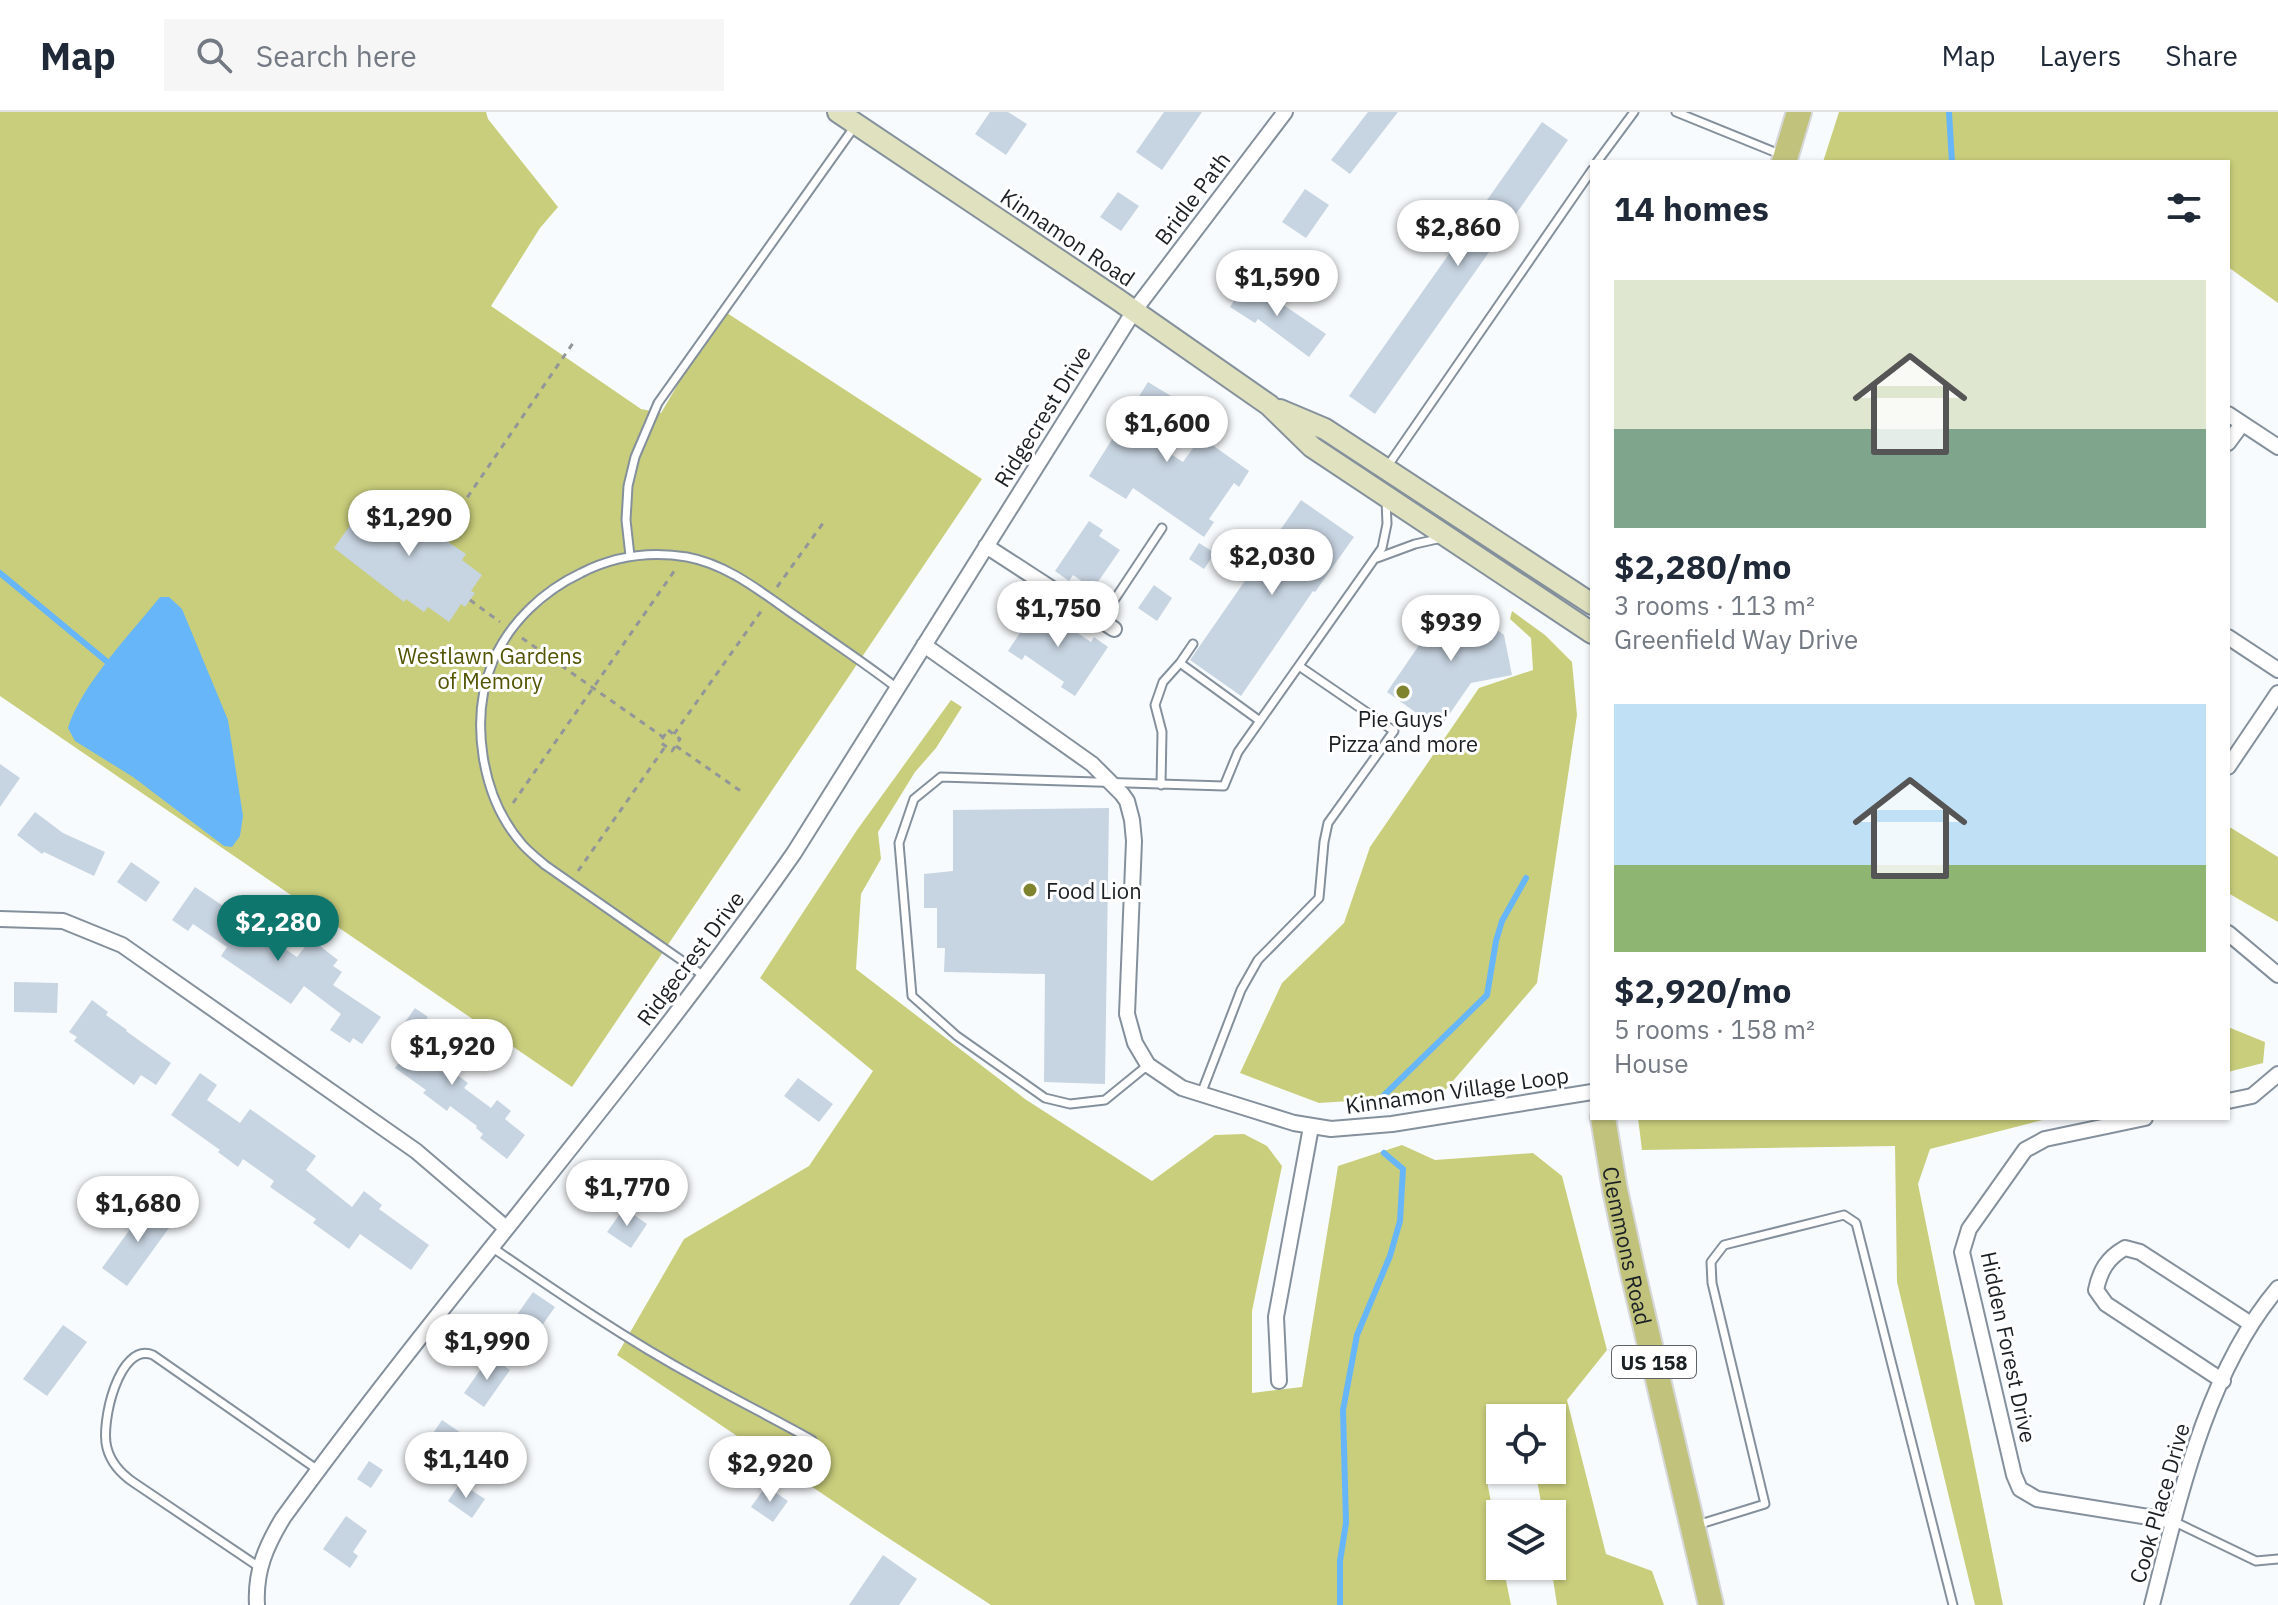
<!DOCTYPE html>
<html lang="en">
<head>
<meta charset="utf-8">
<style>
  body { margin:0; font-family:"IBM Plex Sans",sans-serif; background:#f6f6f7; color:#1f2937; height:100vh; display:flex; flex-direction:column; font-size:30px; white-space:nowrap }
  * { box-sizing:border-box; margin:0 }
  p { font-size:26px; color:#747a83 }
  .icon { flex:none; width:44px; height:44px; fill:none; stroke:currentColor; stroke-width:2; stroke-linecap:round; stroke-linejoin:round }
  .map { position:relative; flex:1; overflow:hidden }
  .side { position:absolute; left:1590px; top:48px; width:640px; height:960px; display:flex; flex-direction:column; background:#fff; border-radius:0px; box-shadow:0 2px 6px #0004 }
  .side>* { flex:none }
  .tools { position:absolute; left:1486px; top:1292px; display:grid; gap:16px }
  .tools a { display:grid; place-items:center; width:80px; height:80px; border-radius:0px; background:#fff; box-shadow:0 2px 6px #0004; font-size:40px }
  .price { position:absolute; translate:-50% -68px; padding:0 18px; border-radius:28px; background:#fff; color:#222; font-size:26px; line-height:52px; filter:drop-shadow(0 2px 4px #0008) }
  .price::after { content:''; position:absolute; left:50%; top:48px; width:24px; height:18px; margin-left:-12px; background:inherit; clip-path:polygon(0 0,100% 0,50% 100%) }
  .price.on { background:#0f766e; color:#fff }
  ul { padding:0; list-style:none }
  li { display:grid; align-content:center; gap:16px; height:424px; padding:0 24px }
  li span { display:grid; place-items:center; height:248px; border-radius:0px; color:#555 }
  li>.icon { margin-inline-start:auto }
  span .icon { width:144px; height:144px; fill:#fffc; stroke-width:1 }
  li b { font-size:34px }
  h2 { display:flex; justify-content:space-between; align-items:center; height:96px; padding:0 24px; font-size:34px }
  header { display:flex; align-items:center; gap:48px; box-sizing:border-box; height:112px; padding:0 40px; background:#fff; border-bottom:2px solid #e0e1e3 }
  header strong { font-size:38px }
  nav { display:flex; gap:44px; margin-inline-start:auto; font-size:28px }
  .search { width:560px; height:72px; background:#f6f6f7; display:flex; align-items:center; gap:20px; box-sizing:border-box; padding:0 28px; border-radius:0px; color:#747a83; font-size:30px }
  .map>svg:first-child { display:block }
  .green { fill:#c9ce7c; fill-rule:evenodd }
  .water { fill:#68b6fa }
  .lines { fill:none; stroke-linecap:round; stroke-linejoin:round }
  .stream { stroke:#68b6fa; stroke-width:6 }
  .building { fill:#c7d4e1 }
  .service-casing { stroke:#84909c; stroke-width:11 }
  .minor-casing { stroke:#84909c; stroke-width:18 }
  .secondary-casing { stroke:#84909c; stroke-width:24 }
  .primary-casing { stroke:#d6d7d8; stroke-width:28 }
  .path { stroke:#929699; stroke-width:3; stroke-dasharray:6 6; stroke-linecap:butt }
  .service { stroke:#fff; stroke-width:7 }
  .minor { stroke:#fff; stroke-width:14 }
  .secondary { stroke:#e0e1be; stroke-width:20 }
  .primary { stroke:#c1c37d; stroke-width:24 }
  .poi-dot { fill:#80832d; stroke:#fff; stroke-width:3 }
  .labels { text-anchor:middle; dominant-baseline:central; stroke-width:6; stroke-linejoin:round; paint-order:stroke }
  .shield { fill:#fff; stroke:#5f6366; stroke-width:2 }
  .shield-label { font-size:20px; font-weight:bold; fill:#1b2024 }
  .street-label { font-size:22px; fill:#1b2024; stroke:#fff }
  .park-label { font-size:22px; fill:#525404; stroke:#fff }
  .poi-label { font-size:22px; fill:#1b2024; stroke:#fff }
</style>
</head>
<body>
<header>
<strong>Map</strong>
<div class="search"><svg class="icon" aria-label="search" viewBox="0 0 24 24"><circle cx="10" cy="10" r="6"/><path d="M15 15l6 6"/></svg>Search here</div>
<nav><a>Map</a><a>Layers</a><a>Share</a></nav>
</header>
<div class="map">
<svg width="2278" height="1493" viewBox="0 0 2278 1493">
  <rect width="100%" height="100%" fill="#f8fbfd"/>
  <!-- green -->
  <path class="green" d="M0,0H486L488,7L558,95L540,116L491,194L641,297L661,301L691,250L727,201L982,367L572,975L0,584Z
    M1839,0H2278V191L2228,155V50H1823Z
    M1512,499L1545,523L1572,550L1577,603L1537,871L1441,983L1319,991L1240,961L1282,871L1344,811L1370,735L1479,576L1533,558L1531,526L1510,507Z
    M951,588L962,595L936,636L915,660L878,720L881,747L861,782L856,857L1025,987L1152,1069L1215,1023L1244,1022L1267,1034L1282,1054L1252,1199V1281L1302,1275L1338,1054L1402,1033L1435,1048L1533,1041L1562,1064L1607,1238L1567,1288L1606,1442L1652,1459L1664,1493H1557L1551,1454L1552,1402H1543L1536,1362L1486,1364L1500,1437V1454H1503L1511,1493H991L873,1416L617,1243L684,1127L809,1054L873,959L760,866L857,718ZM1500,1306H1552V1358H1500Z
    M2228,714L2278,745V810L2228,781Z
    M2228,915L2265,930L2263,951L2228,960Z
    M1638,1006H2050L1930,1037L1918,1072L2003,1493H1975L1897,1170L1895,1034L1642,1038Z"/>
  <!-- water -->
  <path class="water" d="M160,485H169L182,497L228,608L243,704L240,724L232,735L224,734L133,665L75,629L68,616C81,573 132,520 160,485Z"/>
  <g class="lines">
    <!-- stream -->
    <path class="stream" d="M1949,0L1952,50
      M0,461L111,553
      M1375,992L1487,883L1496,829L1502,809L1526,766
      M1340,1493V1449L1346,1411L1343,1298L1357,1223L1390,1144L1400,1109L1403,1057L1384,1041"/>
  </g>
  <!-- building -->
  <path class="building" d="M990,0H1008L1027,12L1006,43L975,22Z
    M1164,0H1202L1162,58L1136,40Z
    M1368,0H1398L1350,62L1331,48Z
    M1542,10L1568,28L1375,302L1349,284Z
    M1305,77L1329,93L1306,126L1282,110Z
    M1118,80L1139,94L1121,119L1100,105Z
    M1247,168L1326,222L1309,245L1258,207L1255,211L1230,195Z
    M1148,270L1186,293L1160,335L1183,350L1201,325L1249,359L1239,375L1234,371L1209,407L1214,410L1204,425L1133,376L1126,387L1089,364Z
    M373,381L409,406L414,400L451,426L448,430L466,442L462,448L482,463L471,479L475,481L465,495L461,492L449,510L428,495L424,500L406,487L404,490L334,436Z
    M1301,388L1354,425L1315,480L1313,479L1241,584L1190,548Z
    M1089,409L1103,418L1099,424L1120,438L1093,477L1073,463L1069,469L1055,459Z
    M1199,431L1215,441L1204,457L1189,447Z
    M1154,473L1172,486L1157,509L1138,496Z
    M1450,488L1459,490L1504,523L1512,563L1471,571L1439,617L1387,580Z
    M1041,489L1055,498L1051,503L1091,530L1094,525L1108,535L1075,584L1061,575L1064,570L1025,543L1022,548L1008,539Z
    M0,652L20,666L0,695Z
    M1109,696L1105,972L1044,970L1045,862L944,860L945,836H937V796H924V762L953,759V698Z
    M35,700L63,721L105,740L94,764L44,740L42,742L17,723Z
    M131,750L160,770L146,790L117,770Z
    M195,775L257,817L263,809L274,818L269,826L297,845L311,827L338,848L333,854L342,860L333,873L381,905L362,932L353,926L350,931L330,918L341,902L304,874L291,892L221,844L227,835L193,812L188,819L172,808Z
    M14,870L58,871L57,901L14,900Z
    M92,888L108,900L106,903L127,918L126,919L171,951L156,973L141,963L134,973L74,929L77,925L69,920Z
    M415,896L428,905L422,913L440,926L429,942L468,971L464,976L491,996L497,988L511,999L505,1007L525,1023L507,1047L480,1026L483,1022L476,1016L477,1014L450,994L447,999L423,981L426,978L395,956L408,938L393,927Z
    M200,961L217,973L207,988L240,1011L250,997L316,1044L306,1058L352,1095L364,1079L382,1093L379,1097L429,1133L411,1158L360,1122L349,1137L313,1111L316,1107L270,1075L274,1069L243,1047L238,1055L218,1040L220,1038L171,1003Z
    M798,966L833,992L819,1010L784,984Z
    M149,1091L174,1109L127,1174L102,1156Z
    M624,1096L647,1112L631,1136L607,1120Z
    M533,1180L555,1195L529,1232L507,1217Z
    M63,1213L87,1230L47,1284L23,1267Z
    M490,1244L510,1258L484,1295L464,1281Z
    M442,1308L467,1325L444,1359L419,1342Z
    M369,1349L383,1358L371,1376L357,1367Z
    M460,1371L485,1387L472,1406L448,1389Z
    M766,1374L788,1389L773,1410L751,1395Z
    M346,1404L367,1419L353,1440L358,1444L350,1456L323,1437Z
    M883,1443L917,1467L899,1493H849Z"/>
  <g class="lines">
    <!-- service casing -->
    <g class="service-casing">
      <path id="service" d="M1676,0L1782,43
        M1597,50L1634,0
        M1387,355L1592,58
        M630,444L626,408L628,374L635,345L658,291L855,14
        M1377,446L1415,432L1442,426
        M1101,508L1162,416
        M1180,551L1193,532
        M1161,673L1162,620L1155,593L1163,570L1180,551L1260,609
        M704,864L545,753C537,746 529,740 522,732C481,685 469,607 493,549C510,510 543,479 581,461C614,444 650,439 687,445C731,453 767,485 803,509C834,531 866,552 897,576
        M1148,953L1105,988L1070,992L1045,986L957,924L912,884L899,731L914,687L941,665L1224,674L1238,640L1382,436L1387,412L1386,388
        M1201,982L1241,878L1258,848L1319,786L1324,730L1328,711L1394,619L1299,554
        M493,1136C560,1182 627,1228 699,1267C736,1288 775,1307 812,1328
        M2173,1409L2256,1449L2278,1447
        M1697,1413L1765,1392L1712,1171L1711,1150L1724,1133L1844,1103L1856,1111L1953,1493
        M259,1455L133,1370C120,1361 111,1351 107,1336C100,1312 119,1229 153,1243L318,1358"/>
    </g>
    <!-- minor casing -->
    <g class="minor-casing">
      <path id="minor" d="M2228,302L2278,335
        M2228,331L2242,312
        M986,434L1114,517
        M2228,525L2278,558
        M924,533L1092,652L1122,682L1127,689L1132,708L1134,729L1127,902L1135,931L1148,953L1182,976L1294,1011L1331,1017L1392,1012L1592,980
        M2228,655L2278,581
        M0,807L63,809L122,833L416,1039L506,1116
        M2228,821L2278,863
        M2228,989L2252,984L2278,962
        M2145,1006L2045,1027L2025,1038L1969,1117L1962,1140L2014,1363L2020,1377L2037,1387L2173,1409
        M1279,1269L1276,1205L1311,1015
        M2223,1269L2106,1192L2096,1178C2100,1159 2107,1146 2125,1136L2140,1140L2251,1212
        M257,1493C255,1459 266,1434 283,1406C447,1180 634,970 794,741L1134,199L1285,0
        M2152,1493C2179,1387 2206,1261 2278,1176"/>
    </g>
    <!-- secondary casing -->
    <g class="secondary-casing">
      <path id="secondary" d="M838,0L1117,187L1269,293L1312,335L1592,521
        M1280,298L1325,317L1592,492"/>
    </g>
    <!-- primary casing -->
    <g class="primary-casing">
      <g id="primary">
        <path d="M1784,50L1799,0"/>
        <path id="s1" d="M1603,1006L1615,1078L1633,1161L1711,1493"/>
      </g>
    </g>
    <!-- path -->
    <path class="path" d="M447,415L573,231
      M777,475L826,407
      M470,488L500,510
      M522,526L663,625
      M668,618L680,627L672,639L660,630Z
      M674,622L762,498
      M676,634L742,680
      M513,691L675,458
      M578,759L665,635"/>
    <!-- service -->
    <use href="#service" class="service"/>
    <!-- minor -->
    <use href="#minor" class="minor"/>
    <!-- secondary -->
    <use href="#secondary" class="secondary"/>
    <!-- primary -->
    <use href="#primary" class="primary"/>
  </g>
  <!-- markers -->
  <g class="poi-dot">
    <circle cx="1403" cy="580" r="8"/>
    <circle cx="1030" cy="778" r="8"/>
  </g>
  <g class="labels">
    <!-- shield labels -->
    <rect class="shield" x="1612" y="1234" width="84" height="32" rx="6"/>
    <g class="shield-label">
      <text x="1654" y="1250">US 158</text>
    </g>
    <!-- street labels -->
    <g class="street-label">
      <text transform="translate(1192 86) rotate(-53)">Bridle Path</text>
      <text transform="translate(1068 125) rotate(34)">Kinnamon Road</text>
      <text transform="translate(1042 304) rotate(-58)">Ridgecrest Drive</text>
      <text transform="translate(690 846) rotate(-53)">Ridgecrest Drive</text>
      <text transform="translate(1457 978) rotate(-8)">Kinnamon Village Loop</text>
      <text stroke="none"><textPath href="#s1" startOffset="130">Clemmons Road</textPath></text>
      <text transform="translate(2009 1235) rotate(78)">Hidden Forest Drive</text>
      <text transform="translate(2159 1391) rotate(-74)">Cook Place Drive</text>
    </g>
    <!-- park labels -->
    <g class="park-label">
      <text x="490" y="543">Westlawn Gardens<tspan x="490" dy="25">of Memory</tspan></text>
    </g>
    <!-- poi labels -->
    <g class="poi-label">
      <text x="1403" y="606">Pie Guys'<tspan x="1403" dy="25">Pizza and more</tspan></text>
      <text x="1046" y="778" text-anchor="start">Food Lion</text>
    </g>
  </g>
</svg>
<div class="tools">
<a><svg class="icon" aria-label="locate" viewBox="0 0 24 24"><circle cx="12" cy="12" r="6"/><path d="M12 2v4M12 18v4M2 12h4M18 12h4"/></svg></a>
<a><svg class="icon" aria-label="layers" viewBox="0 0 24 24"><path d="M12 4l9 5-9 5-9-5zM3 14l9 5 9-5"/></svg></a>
</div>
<b class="price" style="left:1458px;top:156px">$2,860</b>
<b class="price" style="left:1277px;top:206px">$1,590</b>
<b class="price" style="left:1167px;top:352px">$1,600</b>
<b class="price" style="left:409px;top:446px">$1,290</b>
<b class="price" style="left:1272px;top:485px">$2,030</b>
<b class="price" style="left:1058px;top:537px">$1,750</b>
<b class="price" style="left:1451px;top:551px">$939</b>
<b class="price on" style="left:278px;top:851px">$2,280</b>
<b class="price" style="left:452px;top:975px">$1,920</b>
<b class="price" style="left:627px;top:1116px">$1,770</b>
<b class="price" style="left:138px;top:1132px">$1,680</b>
<b class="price" style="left:487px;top:1270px">$1,990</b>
<b class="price" style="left:466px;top:1388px">$1,140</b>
<b class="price" style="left:770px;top:1392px">$2,920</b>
<section class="side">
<h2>14 homes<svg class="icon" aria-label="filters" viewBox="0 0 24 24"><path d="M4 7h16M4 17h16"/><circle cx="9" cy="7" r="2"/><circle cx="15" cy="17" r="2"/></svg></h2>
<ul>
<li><span style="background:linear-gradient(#dfe7d0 60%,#7fa58c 0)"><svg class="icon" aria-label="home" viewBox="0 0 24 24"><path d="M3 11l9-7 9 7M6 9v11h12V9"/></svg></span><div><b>$2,280/mo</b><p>3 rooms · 113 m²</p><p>Greenfield Way Drive</p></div></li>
<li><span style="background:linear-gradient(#bfe0f5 65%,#8fb573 0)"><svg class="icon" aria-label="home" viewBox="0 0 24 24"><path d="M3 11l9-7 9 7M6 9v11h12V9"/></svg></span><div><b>$2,920/mo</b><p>5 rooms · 158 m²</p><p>House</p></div></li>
</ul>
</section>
</div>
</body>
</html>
